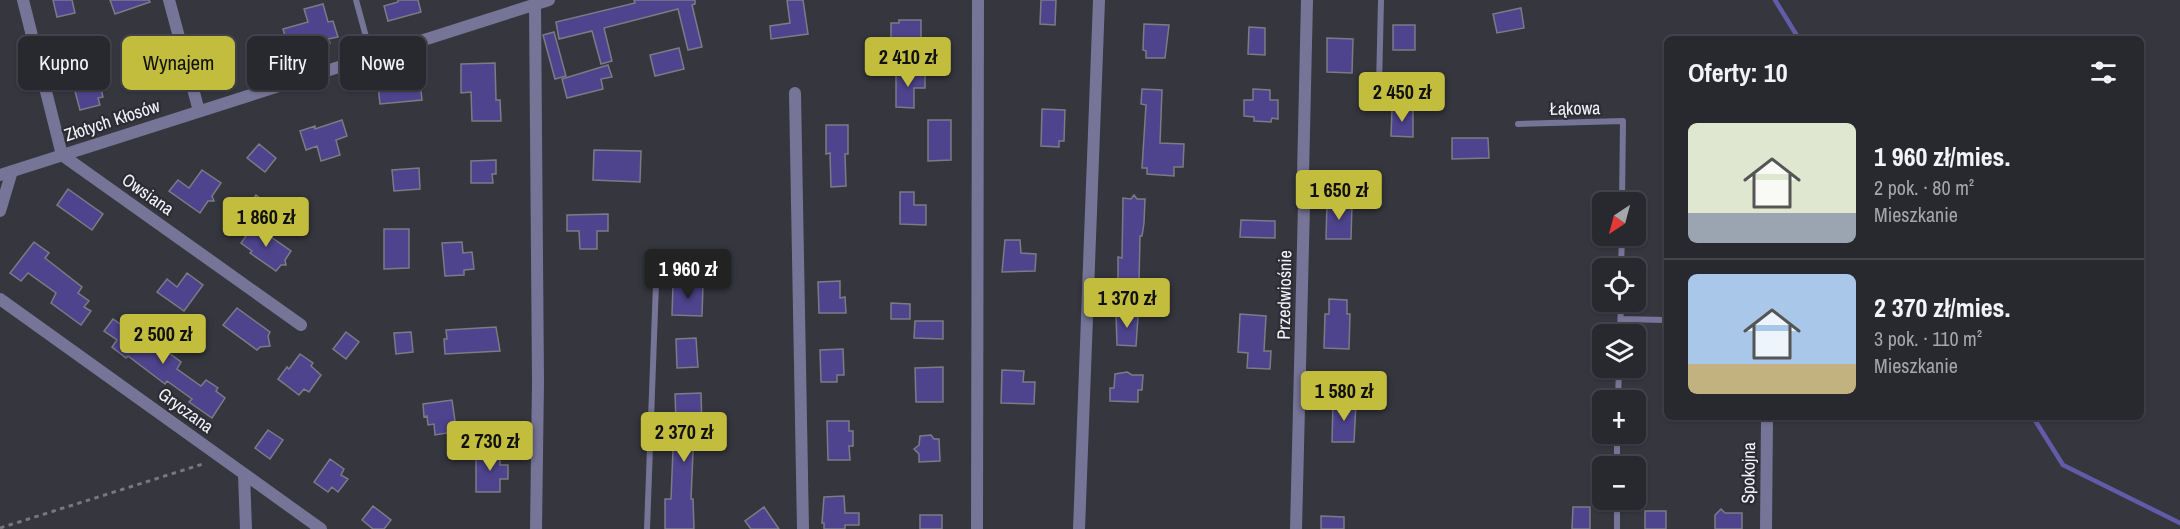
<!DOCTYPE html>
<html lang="pl">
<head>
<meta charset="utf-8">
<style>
  body { margin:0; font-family:"Archivo Narrow",sans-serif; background:#34343b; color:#f1f3f6; height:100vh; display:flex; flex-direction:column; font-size:22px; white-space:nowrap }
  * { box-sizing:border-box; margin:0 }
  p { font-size:20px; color:#a5a6aa }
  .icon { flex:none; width:33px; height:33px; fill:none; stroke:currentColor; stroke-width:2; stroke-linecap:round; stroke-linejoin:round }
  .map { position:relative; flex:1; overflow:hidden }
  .drawer { position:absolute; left:1664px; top:36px; width:480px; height:384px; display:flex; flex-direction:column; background:#28282f; border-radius:9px; box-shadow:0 2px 4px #0004,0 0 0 2px #44444b }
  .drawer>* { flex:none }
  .top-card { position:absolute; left:18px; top:36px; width:570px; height:54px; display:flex; gap:12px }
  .needle { width:39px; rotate:216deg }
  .fabs { position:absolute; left:1592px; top:192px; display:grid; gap:12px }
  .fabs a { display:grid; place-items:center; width:54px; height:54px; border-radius:9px; background:#28282f; box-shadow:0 2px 4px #0004,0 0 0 2px #44444b; font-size:30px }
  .price { position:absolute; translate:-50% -51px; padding:0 14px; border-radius:6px; background:#c3bd3e; color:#111; font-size:20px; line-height:39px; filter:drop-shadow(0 2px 3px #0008) }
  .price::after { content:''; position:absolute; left:50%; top:36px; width:18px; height:14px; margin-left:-9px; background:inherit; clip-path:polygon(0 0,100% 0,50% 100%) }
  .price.on { background:#222; color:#fff }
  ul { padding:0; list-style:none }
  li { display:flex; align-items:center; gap:18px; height:150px; padding:0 24px }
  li+li { border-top:2px solid #44444b }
  li span { display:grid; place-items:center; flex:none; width:168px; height:120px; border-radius:9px; color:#555 }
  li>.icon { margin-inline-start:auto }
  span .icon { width:72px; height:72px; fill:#fffc; stroke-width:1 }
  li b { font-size:26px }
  h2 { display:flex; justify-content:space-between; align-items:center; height:72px; padding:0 24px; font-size:26px }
  .chip { padding:0 21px; border-radius:9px; background:#28282f; box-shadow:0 2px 4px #0004,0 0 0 2px #44444b; font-size:21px; line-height:54px }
  .chip.on { background:#c3bd3e; color:#111 }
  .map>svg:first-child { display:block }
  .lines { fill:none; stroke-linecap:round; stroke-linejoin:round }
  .stream { stroke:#635ba7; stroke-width:4.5 }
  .building { fill:#4e448e; stroke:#7b7b85; stroke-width:1.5 }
  .path { stroke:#77777e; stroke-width:3; stroke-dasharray:4.5 4.5; stroke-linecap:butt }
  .lane { stroke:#767598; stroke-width:6 }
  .street { stroke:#767598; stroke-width:12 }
  .labels { text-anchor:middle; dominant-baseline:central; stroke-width:4.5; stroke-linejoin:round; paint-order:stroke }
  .street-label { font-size:18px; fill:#f2f2f7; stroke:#2c2c34 }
</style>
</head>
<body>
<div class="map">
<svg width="2180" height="529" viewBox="0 0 2180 529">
  <rect width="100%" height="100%" fill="#36363f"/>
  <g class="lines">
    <!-- stream -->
    <path class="stream" d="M1775,0L1799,39
      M2033,417L2063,465L2180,523"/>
  </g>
  <!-- building -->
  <path class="building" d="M53,0H72L75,13L57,17Z
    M110,0H149L150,2L115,14Z
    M398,0H418L421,12L388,21L384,6L398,2Z
    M634,0H695V4L692,5L702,47L688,50L678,9L604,28L612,61L601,64L592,31L559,39L556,22L635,3Z
    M787,0H803L808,34L771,39L770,26L790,23Z
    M1041,0H1056L1055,25L1040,24Z
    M323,4L328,22L333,21L338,37L328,39L330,43L315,47L314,43L289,50L283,29L308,22L304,9Z
    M1521,8L1524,28L1497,33L1493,14Z
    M899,20H921V40L891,38V23H899Z
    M1144,24L1169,25L1165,58H1146V51L1143,50Z
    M1393,25H1415V50H1393Z
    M1249,27L1265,28V55L1248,54Z
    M554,32L566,76L555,79L543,35Z
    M1327,38L1353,39L1352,73L1327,72Z
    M159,45L171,81L140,91L128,55Z
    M679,48L684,69L655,76L650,55Z
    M495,63L496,100H500L501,121H472L471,92L461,93V64Z
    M608,65L612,77L601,79L603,89L567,98L562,79Z
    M896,72H925V88H914V108L896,107Z
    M419,73L422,100L380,104L377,76Z
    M92,75L94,83L99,81L103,97L98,98L100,105L80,110L72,80Z
    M1142,89L1162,90L1160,143L1184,144L1183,167H1174V176L1147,174V168H1142L1146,105L1141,104Z
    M1253,89L1270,90V100H1278V119L1272,118L1271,122L1254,121V117L1244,116V100H1253Z
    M1042,109L1065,110L1064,141H1059V147L1041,146Z
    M1392,109H1413V137L1391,136Z
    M342,120L347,136L336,140L340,155L321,161L317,146L306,150L300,131L315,126V129Z
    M928,120H951V160L928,161Z
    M826,125H848V154H845L846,186L831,187L830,153L826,154Z
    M1452,138H1488L1489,158L1452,159Z
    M259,144L276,158L265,172L247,158Z
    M594,150L641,151L640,182L593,180Z
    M496,160V174H492L493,183H471V161Z
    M419,168L420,189L394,191L392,170Z
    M202,170L221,183L212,196L214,201H208L200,213L169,191L178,180L189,188Z
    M68,189L103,214L92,230L57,205Z
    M900,192H914V205H926V225L900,224Z
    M256,195L268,204L260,216L247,207Z
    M1134,195L1137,199H1145L1144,223L1142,236H1140L1139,281L1138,289H1118V257L1122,258L1123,198L1131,199Z
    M1327,203L1352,204L1351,239H1326Z
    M608,214V231H597V249H580L579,231H567V215Z
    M1241,220L1275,221V238L1240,237Z
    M254,225L291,251L285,260L286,265H281L276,271L250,253L252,251L241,243Z
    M384,229H409V268L384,269Z
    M1005,240H1020L1021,253L1036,254L1035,271L1002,272Z
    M34,242L49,253L45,258L82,287L78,293L89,301L84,307L91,311L81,325L51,303L56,293L28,273L21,281L10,273Z
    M462,242L463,253L472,252L474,269L464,270V275L445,276L442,243Z
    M187,273L203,285L184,311L157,292L167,279L177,287Z
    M840,281V298L845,297L846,313H819L818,282Z
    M673,284H703L702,316L672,315Z
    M1329,299L1347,300V314H1350L1349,349L1324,348L1325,314H1329Z
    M891,303L910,304V319H891Z
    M237,308L270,332L268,336L270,346L260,347L257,350L223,325Z
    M1132,310L1138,317L1136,346L1117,345L1116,314H1128Z
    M1240,314L1266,316L1264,351H1271L1270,369L1247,368L1248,353L1238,352Z
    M113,319L126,328L132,321L146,331L144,334L181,362L177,369L201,386L206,380L218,388L216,391L225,398L212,418L189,402L192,399L167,381L165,384L128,356L126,358L112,347L117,340L104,331Z
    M915,321H943V339L914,338Z
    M496,327L500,351L445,354L444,339H447L446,330Z
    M346,332L359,342L346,359L333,349Z
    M411,332L413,352L396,354L394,333Z
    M696,338L698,367L677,368L676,339Z
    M843,349L844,375H837V382H821L820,350Z
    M300,354L313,363L311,366L321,375L309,392L304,389L299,395L278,379L287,367L289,369Z
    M943,367V402H916L915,368Z
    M1002,370L1024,371L1023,382H1035L1034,404L1001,403Z
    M1127,372L1132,375H1143L1142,390H1138V402L1110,401V388H1114L1115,374Z
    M701,393L702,428H694L691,499H693L694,529H665V499H671L673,449H677L675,394Z
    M452,400L455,421L452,422L453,432L435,435L434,424L428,425L427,416L424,417L423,404Z
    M1333,402L1356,403L1354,442H1332Z
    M827,421H849V431H853V446H849L850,460H828Z
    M268,430L283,440L270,459L255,448Z
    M931,435L934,439H939L940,461L919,462V454L914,449L919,445L920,436Z
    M476,451H500V465H508V479H500V492H476Z
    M330,459L344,469L341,475L348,479L338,492L332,487L328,492L314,482Z
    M844,496L845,513H859V525H845V529H824V523H822L824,497Z
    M373,506L391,520L384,529H373L362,520Z
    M764,507L779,529H751L745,521Z
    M1573,507H1590V529H1572Z
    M1721,509L1725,513H1742V529H1715V515Z
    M1645,511H1666V529H1645Z
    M920,515H942V529H920Z
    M1321,516L1344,517V529H1321Z"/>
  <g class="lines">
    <!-- path -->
    <path class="path" d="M0,528L206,463"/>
    <!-- lane -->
    <path class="lane" d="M356,0L371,55
      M1379,87L1381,0
      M1518,124L1623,121L1622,202
      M1621,268L1622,236
      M1621,319L1666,320
      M1620,334L1621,302
      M1618,400L1619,368
      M1617,466V434
      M647,529L656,283
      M1617,529V500"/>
    <!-- street -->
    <path class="street" d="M23,0L62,155L301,325
      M169,0L199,111
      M535,4L538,382L536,529
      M795,93L803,529
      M0,175L549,0
      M1303,175L1307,0
      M0,211L12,171
      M0,299L321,529
      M244,474L246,529
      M977,529L978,0
      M1079,529L1099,0
      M1296,529L1304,205
      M1766,529L1767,417"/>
  </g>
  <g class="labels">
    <!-- street labels -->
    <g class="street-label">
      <text transform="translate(1575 108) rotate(-1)">Łąkowa</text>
      <text transform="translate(112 120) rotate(-18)">Złotych Kłosów</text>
      <text transform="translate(148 194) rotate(35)">Owsiana</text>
      <text transform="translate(1284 295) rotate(-89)">Przedwiośnie</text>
      <text transform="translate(186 410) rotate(36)">Gryczana</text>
      <text transform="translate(1748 473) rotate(-89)">Spokojna</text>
    </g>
  </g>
</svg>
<div class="fabs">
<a><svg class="needle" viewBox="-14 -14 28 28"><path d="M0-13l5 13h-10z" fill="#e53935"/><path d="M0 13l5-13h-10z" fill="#a5a6aa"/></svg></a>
<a><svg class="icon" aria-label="locate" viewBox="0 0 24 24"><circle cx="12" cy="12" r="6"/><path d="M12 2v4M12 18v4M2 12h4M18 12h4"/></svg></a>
<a><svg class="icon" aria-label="layers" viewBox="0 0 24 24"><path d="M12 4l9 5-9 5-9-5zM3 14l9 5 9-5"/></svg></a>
<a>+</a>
<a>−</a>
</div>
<b class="price" style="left:908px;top:88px">2 410 zł</b>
<b class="price" style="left:1402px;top:123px">2 450 zł</b>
<b class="price" style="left:1339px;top:221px">1 650 zł</b>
<b class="price" style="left:266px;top:248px">1 860 zł</b>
<b class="price on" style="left:688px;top:300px">1 960 zł</b>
<b class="price" style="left:1127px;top:329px">1 370 zł</b>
<b class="price" style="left:163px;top:365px">2 500 zł</b>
<b class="price" style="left:1344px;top:422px">1 580 zł</b>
<b class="price" style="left:684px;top:463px">2 370 zł</b>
<b class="price" style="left:490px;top:472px">2 730 zł</b>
<div class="top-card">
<a class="chip">Kupno</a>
<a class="chip on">Wynajem</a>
<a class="chip">Filtry</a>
<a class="chip">Nowe</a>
</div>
<section class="drawer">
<h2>Oferty: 10<svg class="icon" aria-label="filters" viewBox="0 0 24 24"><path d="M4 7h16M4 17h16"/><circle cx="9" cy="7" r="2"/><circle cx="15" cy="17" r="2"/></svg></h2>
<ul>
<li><span style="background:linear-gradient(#dfe7d0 75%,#9aa5b1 0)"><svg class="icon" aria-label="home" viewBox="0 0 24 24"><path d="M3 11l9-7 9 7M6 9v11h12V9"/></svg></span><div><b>1 960 zł/mies.</b><p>2 pok. · 80 m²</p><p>Mieszkanie</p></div></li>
<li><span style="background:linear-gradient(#a9c7e8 75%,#c2b280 0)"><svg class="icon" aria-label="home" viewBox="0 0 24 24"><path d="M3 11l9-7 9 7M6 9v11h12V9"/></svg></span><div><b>2 370 zł/mies.</b><p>3 pok. · 110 m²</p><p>Mieszkanie</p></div></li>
</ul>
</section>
</div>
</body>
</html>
